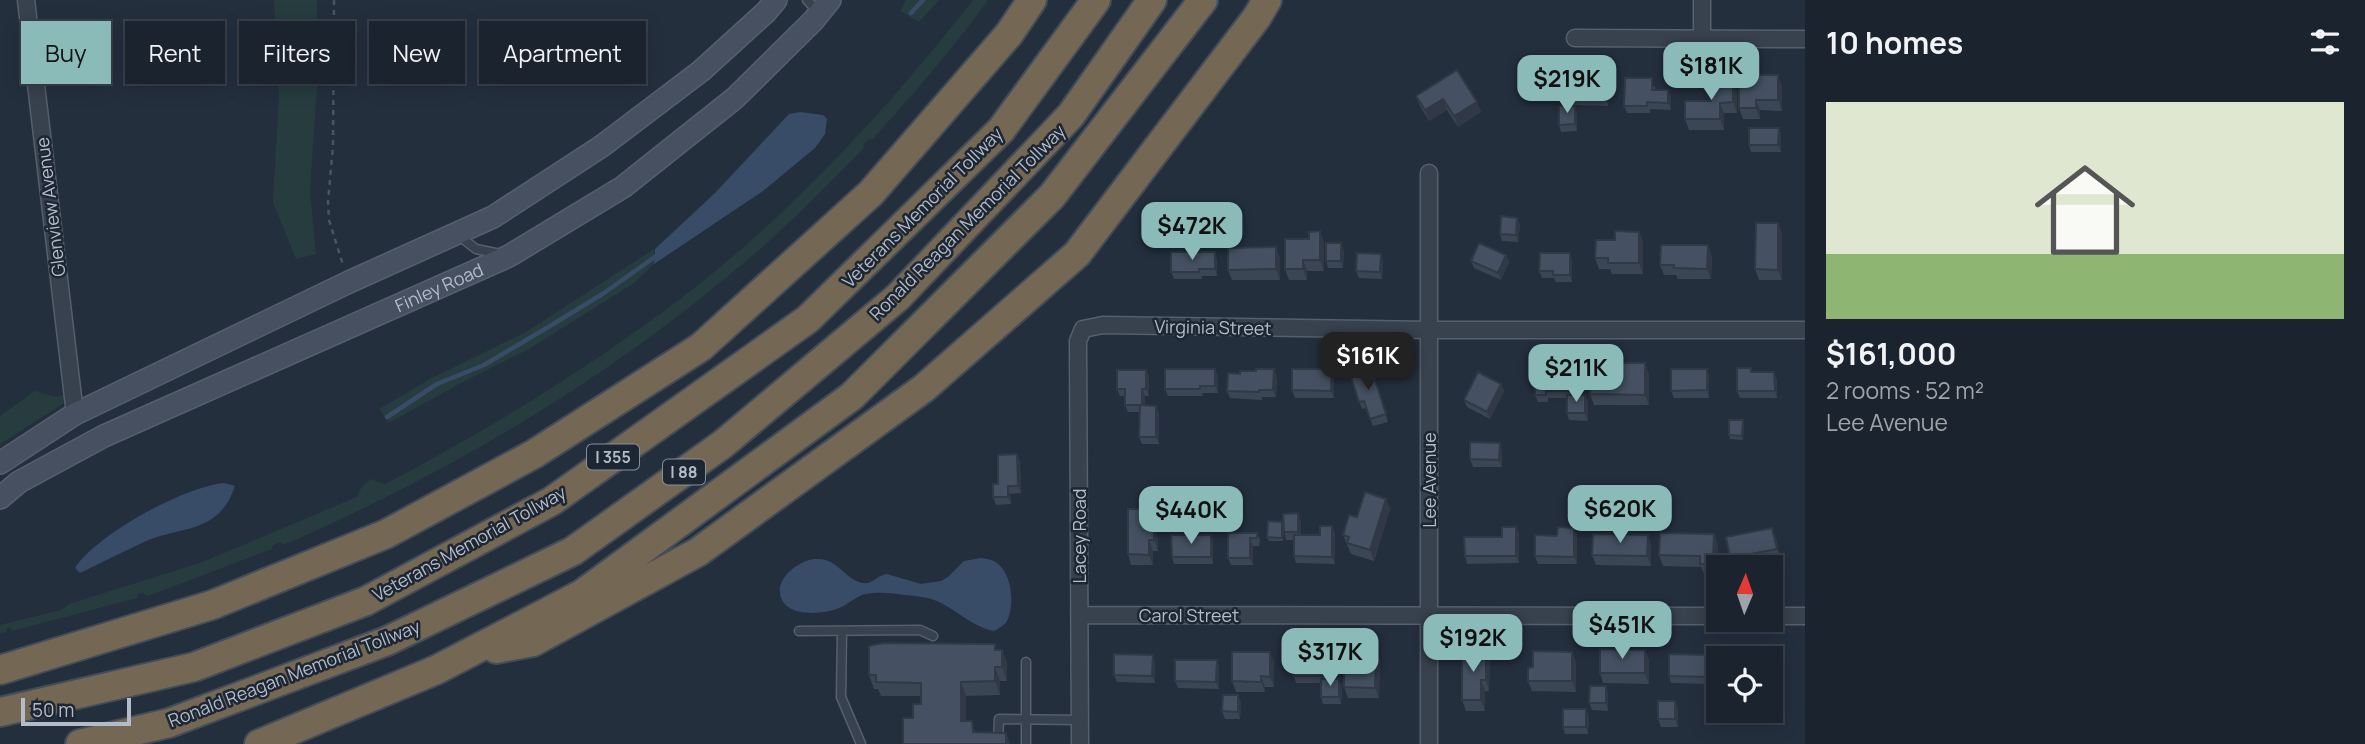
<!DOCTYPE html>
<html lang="en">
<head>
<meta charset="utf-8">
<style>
  body { margin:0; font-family:Manrope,sans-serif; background:#242b36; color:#f1f3f6; height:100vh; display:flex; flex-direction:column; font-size:26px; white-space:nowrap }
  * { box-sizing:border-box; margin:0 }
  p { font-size:23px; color:#a0a4aa }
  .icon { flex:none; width:38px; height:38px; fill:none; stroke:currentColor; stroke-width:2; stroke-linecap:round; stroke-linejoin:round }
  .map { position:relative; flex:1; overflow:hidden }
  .sheet { display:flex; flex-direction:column; background:#1b232e; width:560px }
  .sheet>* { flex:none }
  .top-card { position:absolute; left:21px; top:21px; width:665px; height:63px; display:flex; gap:14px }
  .needle { width:46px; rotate:2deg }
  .buttons { position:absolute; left:1706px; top:555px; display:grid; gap:14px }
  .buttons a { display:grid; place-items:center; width:77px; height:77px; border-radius:0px; background:#1b232e; box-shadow:0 4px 18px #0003,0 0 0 2px #39404a; font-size:35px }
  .scale { position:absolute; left:21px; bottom:18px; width:110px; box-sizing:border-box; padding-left:7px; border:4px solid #b4bcc9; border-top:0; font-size:19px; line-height:24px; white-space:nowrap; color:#b4bcc9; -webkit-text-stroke:5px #1d2633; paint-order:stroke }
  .price { position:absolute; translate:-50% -60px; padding:0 16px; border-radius:14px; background:#8bbbb9; color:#111; font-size:23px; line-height:46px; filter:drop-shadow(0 2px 4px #0008) }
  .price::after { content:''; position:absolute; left:50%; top:42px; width:21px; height:16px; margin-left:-10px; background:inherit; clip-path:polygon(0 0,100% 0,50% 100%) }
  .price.current { background:#222; color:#fff }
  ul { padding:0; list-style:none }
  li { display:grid; align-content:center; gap:14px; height:371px; padding:0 21px }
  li+li { border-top:2px solid #39404a }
  li span { display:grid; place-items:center; height:217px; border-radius:0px; color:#555 }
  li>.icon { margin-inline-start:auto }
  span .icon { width:126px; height:126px; fill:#fffc; stroke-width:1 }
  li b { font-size:30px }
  h2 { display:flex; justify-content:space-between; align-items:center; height:84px; padding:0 21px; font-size:30px }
  .chip { padding:0 24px; border-radius:0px; background:#1b232e; box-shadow:0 4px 18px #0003,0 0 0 2px #39404a; font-size:24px; line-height:63px }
  .chip.current { background:#8bbbb9; color:#111 }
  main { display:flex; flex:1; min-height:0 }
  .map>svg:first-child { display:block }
  .green { fill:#263c3f }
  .water { fill:#394c67 }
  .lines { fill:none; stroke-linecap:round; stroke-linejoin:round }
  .stream { stroke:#394c67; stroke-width:4.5 }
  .lane-casing { stroke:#565f6c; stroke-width:11 }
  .street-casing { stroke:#565f6c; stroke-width:19 }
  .secondary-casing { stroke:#565f6c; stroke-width:24 }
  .highway-casing { stroke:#434c59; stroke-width:32 }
  .path { stroke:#44595c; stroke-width:2.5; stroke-dasharray:5 5; stroke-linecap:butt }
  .lane { stroke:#38414e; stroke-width:8 }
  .street { stroke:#38414e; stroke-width:16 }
  .secondary { stroke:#465061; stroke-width:21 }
  .highway { stroke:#746855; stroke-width:28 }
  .wall { fill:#3b4654 }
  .shaded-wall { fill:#303945 }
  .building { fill:#455162; stroke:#303945; stroke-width:2 }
  .labels { text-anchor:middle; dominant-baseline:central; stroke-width:5; stroke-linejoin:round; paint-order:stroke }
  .shield { fill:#1d2633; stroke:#878f9c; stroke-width:2 }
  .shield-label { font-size:16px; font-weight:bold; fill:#b4bcc9 }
  .street-label { font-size:18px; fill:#b4bcc9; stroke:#1d2633 }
</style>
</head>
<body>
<main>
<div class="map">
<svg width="1805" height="744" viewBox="0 0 1805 744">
  <rect width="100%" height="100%" fill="#242f3e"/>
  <!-- green -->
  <path class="green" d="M274,0H317V88L310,191L316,254L296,259L273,202L279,95Z
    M906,0H939L919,22L900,11Z
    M973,0H988C953,49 912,95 872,140L869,139L863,145L864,148C833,179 802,211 769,241C625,369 460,468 284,545L279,542L272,546V549L148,596L143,593L138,594L137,598L12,631L10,627L6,629L7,632L0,633V625L61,610L69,604L200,563L357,497L361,488L370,479L385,484C482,433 576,376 664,311C782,224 883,115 973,0Z
    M654,249V264L634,283L529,349L459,384L389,423L379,409L430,379L526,332Z
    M35,391L57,397L65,394L63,404L0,444V416Z"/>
  <!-- water -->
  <path class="water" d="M800,112L823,115L827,119L825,134L815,148L763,191L654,264L655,249L715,193L789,114Z
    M224,483L235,486C218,535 182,525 144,542C122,552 101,563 80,573L75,568C97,534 184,487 224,483Z
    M981,558C987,559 992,559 997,563C1012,574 1015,605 1007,621C1004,626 999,628 994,631C971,626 957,610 937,601C928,597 915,596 905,595C893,593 875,591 862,595C854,598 847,605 839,608C823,615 781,618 780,592C779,585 783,578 788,573C795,566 806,559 816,559C837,557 845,580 863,583C871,585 878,575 887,574L921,584L941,581L948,577L964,561Z"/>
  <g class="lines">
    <!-- stream -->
    <path class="stream" d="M911,13L923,0
      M387,417L437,384L484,365L550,326L604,293L659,254"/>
    <!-- lane casing -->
    <g class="lane-casing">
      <path id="lane" d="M807,0L819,13
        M458,235L476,249L500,254
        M799,631L920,630L933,636
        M842,631L841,697L861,744
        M1026,662V744
        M998,744L999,719L1080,720"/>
    </g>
    <!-- street casing -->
    <g class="street-casing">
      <path id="street" d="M26,0L75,414
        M1575,38L1805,39
        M1702,39V0
        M1080,615L1718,616
        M1771,616H1805
        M1080,744L1078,341L1083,329L1103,325L1429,330H1805
        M1429,744V173"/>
    </g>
    <!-- secondary casing -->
    <g class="secondary-casing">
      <g id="secondary">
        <path d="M0,463L75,414L349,282L493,217L602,146L701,71L766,12L776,0"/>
        <path id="s1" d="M0,498L19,482L104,436L509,256L623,187L735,98L813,21L830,0"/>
      </g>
    </g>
    <!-- highway casing -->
    <g class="highway-casing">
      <path id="highway" d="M496,649L533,642L698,552L924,388L1077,254L1257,17L1267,0
        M0,670L212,605L386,534L534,454L701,347L871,193L1009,34L1032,0
        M0,712L194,667L366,601L552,501L808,319L1001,130L1096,0
        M80,744L169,723L387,641L573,551L723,444L898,297L1071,115L1152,0
        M259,744L436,670L582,594L852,396L1052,196L1203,0"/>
    </g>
    <!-- path -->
    <path class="path" d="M334,0L333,146L328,202L329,220L343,265"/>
    <!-- lane -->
    <use href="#lane" class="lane"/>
    <!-- street -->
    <use href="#street" class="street"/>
    <!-- secondary -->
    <use href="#secondary" class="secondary"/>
    <!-- highway -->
    <use href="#highway" class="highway"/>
  </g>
  <!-- wall -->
  <path class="wall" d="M1606,79L1609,86L1608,106L1572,105L1570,98Z
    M1655,86V90H1668L1671,97V110L1650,109V113H1627L1624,106Z
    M1782,86V111L1760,110V119H1743L1739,108Z
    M1737,92V113H1724V130H1689L1685,119Z
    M1416,96L1477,102L1481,112L1458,127L1447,110L1429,121L1420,106Z
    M1577,113V131L1561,132L1559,125Z
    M1779,128L1781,135V152H1751L1749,145Z
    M1517,218L1520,225L1518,242L1502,241L1500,234Z
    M1778,223L1782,234V280H1759L1755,269Z
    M1639,232L1643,242V274H1612L1610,269H1599L1595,258L1615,240Z
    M1324,242V271H1307V280H1289L1285,269Z
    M1344,251L1343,268H1328L1326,261Z
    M1506,255L1509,262L1501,280L1474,268L1471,261Z
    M1712,256L1711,279H1678L1676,275H1664L1660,265Z
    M1280,258V280H1232L1228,270Z
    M1217,259V276H1202V279H1174L1171,272Z
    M1572,260V282H1556L1554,278H1542L1539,271Z
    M1383,261L1382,279L1359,278L1356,271Z
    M1371,367L1388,422L1373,426L1366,408L1362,409L1350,374Z
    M1751,368L1752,372L1777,379V398H1740L1737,391Z
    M1215,369L1218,376V393H1203L1202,396H1168L1165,389Z
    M1707,369L1709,376V398H1674L1671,391Z
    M1146,370L1149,377V396H1145V405L1159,413V444H1142L1139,437L1140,412H1128L1125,405V396H1120L1117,389Z
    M1256,371L1277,376L1276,397H1262V400L1230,398L1227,391L1240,374Z
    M1574,371L1576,378V395L1588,402V421L1569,420L1567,413V398H1548V402H1538L1535,395Z
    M1649,374V405H1594L1590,394Z
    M1334,376V398H1295L1292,390Z
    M1501,384L1504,391L1490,419L1467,407L1464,400Z
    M1744,424L1743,440L1730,439L1729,435Z
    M1500,443L1502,450V467H1473L1470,459Z
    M1017,454L1020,461L1021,493L1010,494L1011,504L996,505L993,497L998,484Z
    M1386,499L1390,509L1374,561L1351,554L1343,535L1357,517Z
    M1587,500L1590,507L1589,526L1573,525L1570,518Z
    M1149,509L1153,519V527H1154L1158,538V551H1153V565H1131L1128,554Z
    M1301,520V535H1320L1335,533V564L1296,563L1294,556V540H1286L1284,529L1283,541H1269L1267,537L1282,522L1283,525Z
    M1516,527L1519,534V563L1467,564L1465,556L1502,537Z
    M1257,533L1260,540L1259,546H1253V565H1231L1228,558Z
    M1577,535V564H1538L1535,556L1557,536Z
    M1648,535L1651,546V566L1596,565L1592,555Z
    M1776,538L1781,559L1744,567H1733L1730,558Z
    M1213,542V564H1174L1172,557Z
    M1718,544L1717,574H1704L1701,567L1663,566L1659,555Z
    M998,650H1002L1007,663V681H1000V695L966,696V721L976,732L1006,733L1010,744H903L913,718L921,704V696H881L878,689H874L869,675Z
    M1486,650L1490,661L1489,691H1485V711H1466L1462,700Z
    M1645,650L1649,660V684L1603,683L1600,673Z
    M1376,651L1380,662L1379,698H1348L1344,687L1354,664Z
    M1270,652L1274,663V687H1265V692H1236L1232,681Z
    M1572,652L1576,662V692L1532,691L1528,681L1533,667Z
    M1330,655L1332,663V679L1342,687L1341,704H1323L1321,697V683H1296L1294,676Z
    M1771,658L1781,662V670L1784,680V700H1771Z
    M1217,660L1219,667V689L1178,688L1175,681Z
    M1155,662V683L1117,682L1114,675Z
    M1710,662V684L1671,683L1669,676Z
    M1608,693V711L1592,710L1589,703Z
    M1241,702L1240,719H1225L1222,711Z
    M1678,708V727H1661L1658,719Z
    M1589,717L1588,734H1565L1563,727Z"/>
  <!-- shaded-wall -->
  <path class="shaded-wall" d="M1778,75L1782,86V111L1778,100Z
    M1606,79L1609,86L1608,106L1606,99Z
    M1733,81L1737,92V113L1733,102Z
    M1668,90L1671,97V110L1668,103Z
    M1443,99L1447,110L1429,121L1425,110Z
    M1756,100L1760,110V119L1756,108Z
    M1477,102L1481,112L1458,127L1454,116Z
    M1720,103L1724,113V130L1720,119Z
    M1575,106L1577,113V131L1575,124Z
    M1779,128L1781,135V152L1778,145Z
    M1517,218L1520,225L1518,242L1516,235Z
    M1778,223L1782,234V280L1778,270Z
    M1320,231L1324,242V271L1320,260Z
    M1639,232L1643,242V274L1639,263Z
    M1341,243L1344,251L1343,268L1341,261Z
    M1708,245L1712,256L1711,279L1707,269Z
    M1276,247L1280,258V280L1276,269Z
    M1215,252L1217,259V276L1215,269Z
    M1570,253L1572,260V282L1570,275Z
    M1381,254L1383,261L1382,279L1380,272Z
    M1506,255L1509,262L1501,280L1498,273Z
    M1303,260L1307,271V280L1303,269Z
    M1645,363L1649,374V405L1645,395Z
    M1215,369L1218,376V393L1215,386Z
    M1274,369L1277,376L1276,397L1273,390Z
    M1332,369L1334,376V398L1331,391Z
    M1707,369L1709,376V398L1707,390Z
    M1146,370L1149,377V396L1146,389Z
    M1574,371L1576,378V398L1573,391Z
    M1774,372L1777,379V398L1775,391Z
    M1501,384L1504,391L1490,419L1487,412Z
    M1142,389L1145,396V412L1142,405Z
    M1585,395L1588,402V421L1585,413Z
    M1156,406L1159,413V444L1156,437Z
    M1743,420L1744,424L1743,440L1742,436Z
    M1500,443L1502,450V467L1499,460Z
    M1017,454L1020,461L1021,493L1018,486Z
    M1008,486L1010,494L1011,504L1008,497Z
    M1386,499L1390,509L1374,561L1370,550Z
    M1587,500L1590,507L1589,526L1587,518Z
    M1149,509L1153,519V538L1149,527Z
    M1298,513L1301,520V539L1298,532Z
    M1332,526L1335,533V564L1332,557Z
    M1154,527L1158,538V551L1154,540Z
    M1516,527L1519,534V563L1516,556Z
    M1574,528L1577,535V564L1574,557Z
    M1772,528L1776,538L1781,559L1777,549Z
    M1714,534L1718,544L1717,574L1713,564Z
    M1211,535L1213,542V564L1211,557Z
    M1648,535L1651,546V566L1647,556Z
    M1250,538L1253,546V565L1250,558Z
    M1149,540L1153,551V565L1149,555Z
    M1002,650L1007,663V681L1002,667Z
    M1486,650L1490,661L1489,691L1486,680Z
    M1645,650L1649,660V684L1645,673Z
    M1376,651L1380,662L1379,698L1375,688Z
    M1777,651L1781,662V670L1784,680V700L1780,690L1777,669Z
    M1270,652L1274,663V687L1270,677Z
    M1572,652L1576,662V692L1572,681Z
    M1153,655L1155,662V683L1152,676Z
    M1330,655L1332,663V683L1329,676Z
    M1707,655L1710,662V684L1707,677Z
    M1217,660L1219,667V689L1216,682Z
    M995,667L1000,681V695L995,681Z
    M1261,676L1265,687V692L1261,682Z
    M1339,679L1342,687L1341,704L1339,697Z
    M1481,680L1485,691V711L1481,700Z
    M961,682L966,696V735L961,721Z
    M1606,686L1608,693V711L1606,703Z
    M1238,695L1241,702L1240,719L1238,712Z
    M1675,701L1678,708V727L1675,719Z
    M1586,709L1589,717L1588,734L1586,727Z
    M1006,733L1010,744H1006Z"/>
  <!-- building -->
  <path class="building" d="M1457,70L1477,102L1454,116L1443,99L1425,110L1416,96Z
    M1739,75H1778V100H1756V108H1739Z
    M1625,78H1652V90H1668V103L1647,102V106H1624Z
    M1570,79H1606V99L1570,98Z
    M1711,81H1733V102L1720,103V119H1685V101H1711Z
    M1559,106H1575V124L1559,125Z
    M1749,128H1779L1778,145H1749Z
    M1501,216L1517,218L1516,235L1500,234Z
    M1756,223H1778V270L1755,269Z
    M1320,231V260H1303V269H1285V239H1309V232Z
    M1615,231L1639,232V263H1608V258H1595L1596,240H1615Z
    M1326,243H1341V261H1326Z
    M1479,243L1506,255L1498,273L1471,261Z
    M1661,245H1708L1707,269L1674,268V265H1660Z
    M1276,247V269L1228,270V248Z
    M1171,252H1215V269H1199V272H1171Z
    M1357,253L1381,254L1380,272L1356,271Z
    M1540,253H1570V275H1553V271H1539Z
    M1622,363H1645V395L1590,394V368H1622Z
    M1371,367L1386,414L1370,419L1364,401L1359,402L1350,374Z
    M1737,368H1751V372H1774L1775,391H1737Z
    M1165,369H1215V386H1200V389H1165Z
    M1256,369H1274L1273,390H1259V392L1227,391L1228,373L1240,374V371H1256Z
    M1292,369H1332L1331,391L1292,390Z
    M1671,369H1707V390L1671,391Z
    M1117,370H1146V389H1142V405H1125V389H1117Z
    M1535,370L1574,371L1573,391H1546V395H1535Z
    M1478,372L1501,384L1487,412L1464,400Z
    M1567,395H1585V413H1567Z
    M1140,405L1156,406V437H1139Z
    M1729,420H1743L1742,436L1729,435Z
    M1470,442L1500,443L1499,460L1470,459Z
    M1017,454L1018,486H1008V497H993V484H998V455Z
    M1365,492L1386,499L1370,550L1347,543L1349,537L1343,535L1349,515L1357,517Z
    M1570,500H1587V518H1570Z
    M1128,509H1149V527H1154V540H1149V555L1128,554Z
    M1298,513V532H1284L1283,514Z
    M1268,521L1282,522V538L1267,537Z
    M1320,526H1332V557L1294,556V535H1320Z
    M1502,527H1516V556H1465L1464,537H1502Z
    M1558,527L1574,528V557L1535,556V535L1557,536Z
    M1772,528L1777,549L1730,558L1726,537Z
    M1228,533H1257V538H1250V558H1228Z
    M1660,533L1714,534L1713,564H1700V556L1659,555Z
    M1593,534L1648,535L1647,556L1592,555Z
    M1171,535H1211V557H1172Z
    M883,643L995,644V650H1002V667H995V681L961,682V721H972L973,732L1006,733V744H903V718H913V704H921V683L876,682V675H869V646Z
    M1600,649L1645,650V673H1600Z
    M1462,650H1486V680H1481V700H1462Z
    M1354,651H1376L1375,688L1344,687V664H1354Z
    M1533,651L1572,652V681H1528V668L1533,667Z
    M1730,651H1777V669H1780V690H1771V658H1730Z
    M1232,652H1270V677L1261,676V682L1232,681Z
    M1114,654L1153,655L1152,676L1114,675Z
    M1669,654L1707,655V677L1669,676Z
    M1294,655H1330L1329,676H1294Z
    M1175,660H1217L1216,682L1175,681Z
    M1321,679H1339V697H1321Z
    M1590,686H1606V703H1589Z
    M1223,695H1238V712L1222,711Z
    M1658,701H1675V719H1658Z
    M1563,709H1586V727H1563Z"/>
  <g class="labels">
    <!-- shield labels -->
    <g class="shield">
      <rect x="587" y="444.5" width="52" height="25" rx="5"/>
      <rect x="663" y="459.5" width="42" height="25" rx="5"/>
    </g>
    <g class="shield-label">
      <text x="613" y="457">I 355</text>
      <text x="684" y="472">I 88</text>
    </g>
    <!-- street labels -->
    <g class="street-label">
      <text transform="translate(50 207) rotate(-97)">Glenview Avenue</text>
      <text transform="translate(922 207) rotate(-45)">Veterans Memorial Tollway</text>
      <text transform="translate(967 222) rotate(-45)">Ronald Reagan Memorial Tollway</text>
      <text stroke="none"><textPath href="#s1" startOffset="488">Finley Road</textPath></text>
      <text transform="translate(1213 327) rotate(1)">Virginia Street</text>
      <text transform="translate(1429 480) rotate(-90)">Lee Avenue</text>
      <text transform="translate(1079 536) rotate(-90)">Lacey Road</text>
      <text transform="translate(469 543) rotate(-29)">Veterans Memorial Tollway</text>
      <text x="1189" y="615">Carol Street</text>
      <text transform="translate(294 673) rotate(-21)">Ronald Reagan Memorial Tollway</text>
    </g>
  </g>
</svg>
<div class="buttons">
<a><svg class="needle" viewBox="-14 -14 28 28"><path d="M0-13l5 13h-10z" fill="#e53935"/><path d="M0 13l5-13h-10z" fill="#a0a4aa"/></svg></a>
<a><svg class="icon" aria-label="locate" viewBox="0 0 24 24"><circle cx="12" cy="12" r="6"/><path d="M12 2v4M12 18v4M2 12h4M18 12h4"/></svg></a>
</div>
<div class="scale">50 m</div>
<b class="price" style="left:1711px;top:102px">$181K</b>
<b class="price" style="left:1567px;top:115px">$219K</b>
<b class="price" style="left:1192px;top:262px">$472K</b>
<b class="price current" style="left:1368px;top:392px">$161K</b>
<b class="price" style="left:1576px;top:404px">$211K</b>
<b class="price" style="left:1620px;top:545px">$620K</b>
<b class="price" style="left:1191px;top:546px">$440K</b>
<b class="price" style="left:1622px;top:661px">$451K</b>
<b class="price" style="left:1473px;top:674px">$192K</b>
<b class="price" style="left:1330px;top:688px">$317K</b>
<div class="top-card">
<a class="chip current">Buy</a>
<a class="chip">Rent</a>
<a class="chip">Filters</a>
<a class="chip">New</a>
<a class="chip">Apartment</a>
</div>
</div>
<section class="sheet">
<h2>10 homes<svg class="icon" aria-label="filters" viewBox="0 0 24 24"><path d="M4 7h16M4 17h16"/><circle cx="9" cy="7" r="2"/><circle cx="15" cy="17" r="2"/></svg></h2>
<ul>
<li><span style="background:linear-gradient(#dfe7d0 70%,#8fb573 0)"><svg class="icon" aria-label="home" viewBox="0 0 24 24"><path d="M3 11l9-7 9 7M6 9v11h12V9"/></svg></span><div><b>$161,000</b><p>2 rooms · 52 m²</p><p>Lee Avenue</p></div></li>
</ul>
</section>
</main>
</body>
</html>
